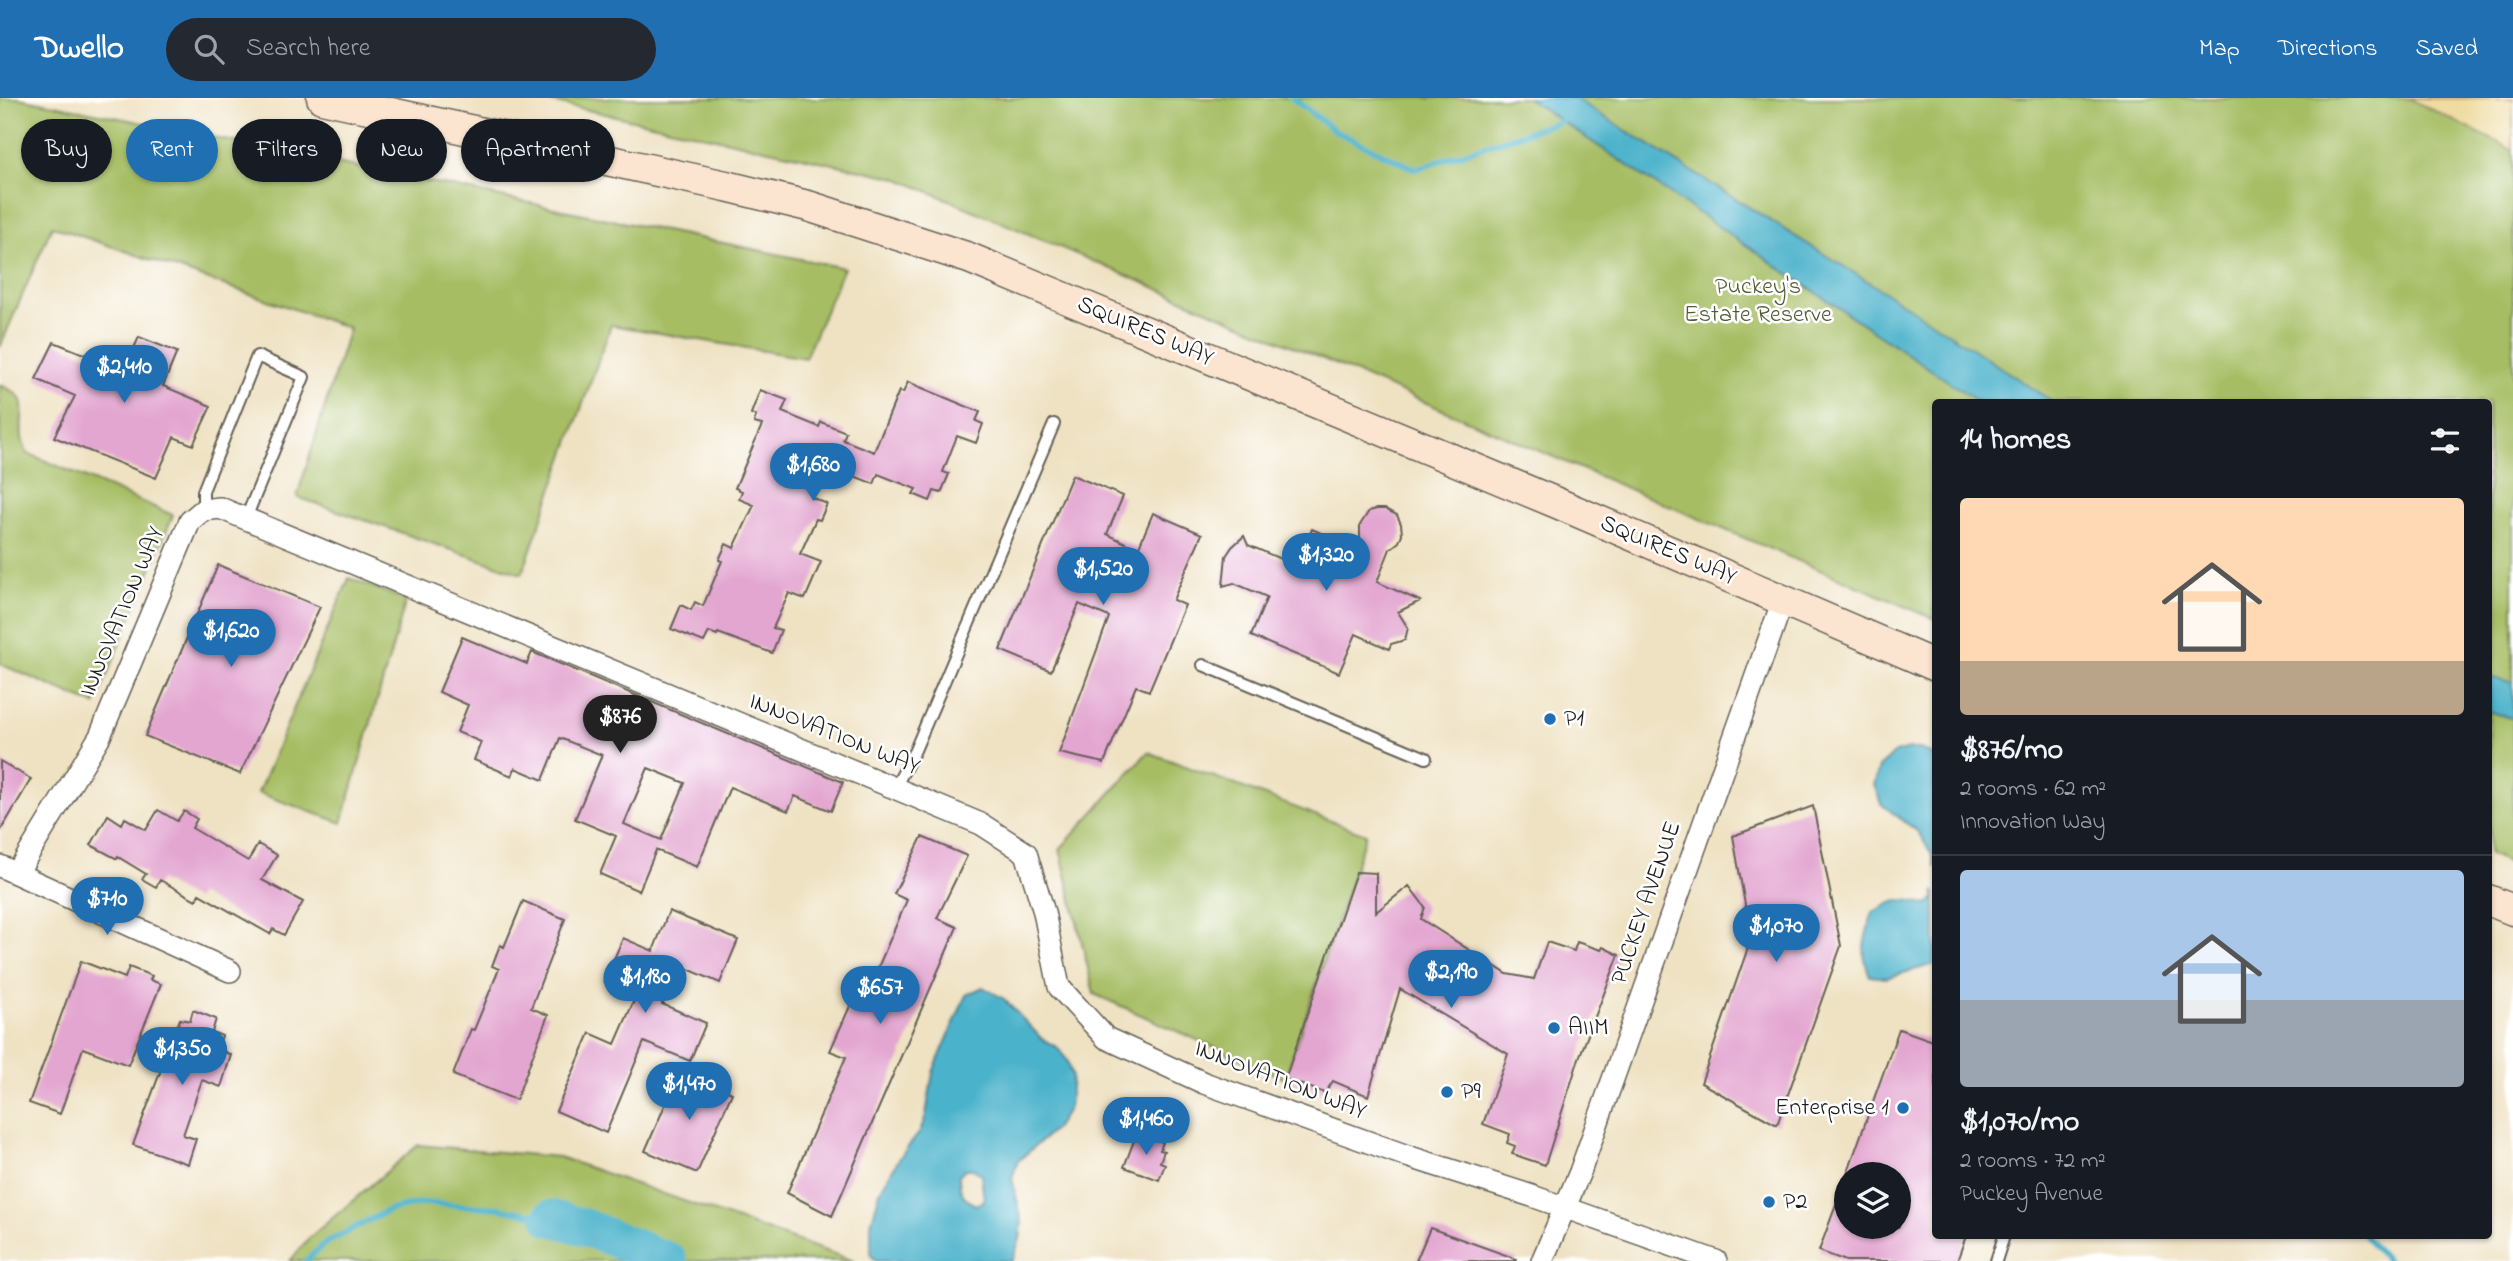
<!DOCTYPE html>
<html lang="en">
<head>
<meta charset="utf-8">
<style>
  body { margin:0; font-family:"Indie Flower",sans-serif; background:#242831; color:#f1f3f6; height:100vh; display:flex; flex-direction:column; font-size:26px; white-space:nowrap }
  * { box-sizing:border-box; margin:0 }
  p { font-size:23px; color:#9ea1a6 }
  .icon { flex:none; width:38px; height:38px; fill:none; stroke:currentColor; stroke-width:2; stroke-linecap:round; stroke-linejoin:round }
  .map { position:relative; flex:1; overflow:hidden }
  .side { position:absolute; left:1932px; top:301px; width:560px; height:840px; display:flex; flex-direction:column; background:#171b24; border-radius:7px; box-shadow:0 2px 5px #0004 }
  .side>* { flex:none }
  .banner { position:absolute; left:21px; top:21px; width:665px; height:63px; display:flex; gap:14px }
  .fabs { position:absolute; left:1834px; top:1064px; display:grid; gap:14px }
  .fabs a { display:grid; place-items:center; width:77px; height:77px; border-radius:50%; background:#171b24; box-shadow:0 2px 5px #0004; font-size:35px }
  .price { position:absolute; translate:-50% -60px; padding:0 16px; border-radius:24px; background:#1f6fb2; color:#fff; font-size:23px; line-height:46px; filter:drop-shadow(0 2px 4px #0008) }
  .price::after { content:''; position:absolute; left:50%; top:42px; width:21px; height:16px; margin-left:-10px; background:inherit; clip-path:polygon(0 0,100% 0,50% 100%) }
  .price.active { background:#222; color:#fff }
  ul { padding:0; list-style:none }
  li { display:grid; align-content:center; gap:14px; height:371px; padding:0 28px }
  li+li { border-top:2px solid #363941 }
  li span { display:grid; place-items:center; height:217px; border-radius:7px; color:#555 }
  li>.icon { margin-inline-start:auto }
  span .icon { width:126px; height:126px; fill:#fffc; stroke-width:1 }
  li b { font-size:30px }
  h2 { display:flex; justify-content:space-between; align-items:center; height:84px; padding:0 28px; font-size:30px }
  .pill { padding:0 24px; border-radius:32px; background:#171b24; box-shadow:0 2px 5px #0004; font-size:24px; line-height:63px }
  .pill.active { background:#1f6fb2; color:#fff }
  header { display:flex; align-items:center; gap:42px; box-sizing:border-box; height:98px; padding:0 35px; background:#1f6fb2; color:#fff }
  header strong { font-size:33px }
  nav { display:flex; gap:38px; margin-inline-start:auto; font-size:24px }
  .search { width:490px; height:63px; background:#242831; display:flex; align-items:center; gap:18px; box-sizing:border-box; padding:0 24px; border-radius:38px; color:#9ea1a6; font-size:26px }
  .map>svg:first-child { display:block }
  .green { fill:#a6bd63; stroke:#616c40; stroke-width:2 }
  .sand { fill:#eeda9e; stroke:#857b5d; stroke-width:2 }
  .water { fill:#4cb2cb; stroke:#346774; stroke-width:2; fill-rule:evenodd }
  .lines { fill:none; stroke-linecap:round; stroke-linejoin:round }
  .stream { stroke:#4cb2cb; stroke-width:6 }
  .river { stroke:#4cb2cb; stroke-width:37 }
  .building { fill:#e3a6d0; fill-rule:evenodd }
  .service-casing { stroke:#666156; stroke-width:14 }
  .minor-casing { stroke:#666156; stroke-width:24 }
  .secondary-casing { stroke:#666156; stroke-width:33 }
  .service { stroke:#fff; stroke-width:10 }
  .minor { stroke:#fff; stroke-width:21 }
  .secondary { stroke:#fce5d0; stroke-width:30 }
  .poi-dot { fill:#1f6fb2; stroke:#fff; stroke-width:2.5 }
  .labels { text-anchor:middle; dominant-baseline:central; stroke-width:5; stroke-linejoin:round; paint-order:stroke }
  .park-label { font-size:24px; fill:#535c38; stroke:#fff }
  .street-label { font-size:24px; fill:#1c1c1c; stroke:#fff }
  .poi-label { font-size:24px; fill:#1c1c1c; stroke:#fff; text-anchor:start }
</style>
</head>
<body>
<header>
<strong>Dwello</strong>
<div class="search"><svg class="icon" aria-label="search" viewBox="0 0 24 24"><circle cx="10" cy="10" r="6"/><path d="M15 15l6 6"/></svg>Search here</div>
<nav><a>Map</a><a>Directions</a><a>Saved</a></nav>
</header>
<div class="map">
<svg width="2513" height="1163" viewBox="0 0 2513 1163">
  <rect width="100%" height="100%" fill="#fff"/>
  <filter id="ink" filterUnits="userSpaceOnUse"><feTurbulence type="fractalNoise" baseFrequency=".0143" numOctaves="2"/><feDisplacementMap in="SourceGraphic" scale="14" xChannelSelector="R" yChannelSelector="G"/><feConvolveMatrix kernelMatrix="1 2 1 2 8 2 1 2 1" color-interpolation-filters="sRGB"/></filter>
  <filter id="wash" filterUnits="userSpaceOnUse"><feTurbulence type="fractalNoise" baseFrequency=".00686" numOctaves="4" result="noise"/><feDisplacementMap in="SourceGraphic" scale="28" xChannelSelector="R" yChannelSelector="G"/><feGaussianBlur stdDeviation="1.57" result="paint"/><feColorMatrix in="noise" values="0 0 0 0 0 0 0 0 0 0 0 0 0 0 0 0 0 1.4 0 .05"/><feComposite in="paint" operator="in"/></filter>
  <g filter="url(#wash)">
    <rect width="100%" height="100%" fill="#efe2c3"/>
    <!-- green -->
    <path class="green" d="M0,0H19L110,18L844,170L805,260L611,227L522,476L297,399L349,230L52,128L0,249Z
      M533,0H2513V767L2489,756L2488,304H1936L1935,521L897,80Z
      M0,287C33,300 19,311 22,338C22,344 25,350 27,355L173,417L95,607L0,566Z
      M349,480L406,502L342,725L258,695Z
      M1148,654L1366,736L1285,981L1094,896L1060,751Z
      M418,1047L559,1059L854,1163H529L519,1159L517,1163H290L308,1141Z"/>
    <!-- sand -->
    <path class="sand" d="M2408,0H2513V52Z"/>
    <!-- water -->
    <path class="water" d="M1527,0H1574L1907,208L2053,304H1979Z
      M2489,579L2513,584V621L2489,613Z
      M1910,651H1920L1935,658V770L1931,755L1918,734L1881,706L1874,687L1879,669L1895,655Z
      M1935,792V866L1886,880L1870,878C1859,852 1865,840 1873,814C1895,801 1904,799 1928,807L1934,801Z
      M983,889L1004,901L1042,941L1057,949L1067,962L1072,979L1069,1010L1055,1031L1018,1063L1012,1080L1022,1124L1020,1141L1012,1163H876L871,1157V1126L880,1093L900,1059L920,1034L926,1017L933,974L966,897ZM965,1071H973L981,1076L984,1103L976,1107C962,1100 959,1092 959,1077Z"/>
    <g class="lines">
      <!-- stream -->
      <path class="stream" d="M1292,0L1335,33L1415,71L1567,21
        M2365,1138L2387,1163
        M306,1163L324,1146L389,1112L422,1105L499,1110L551,1120"/>
      <!-- river -->
      <path class="river" d="M551,1120L584,1129L669,1163"/>
    </g>
    <g id="blocks">
      <!-- building -->
      <path class="building" d="M139,239L177,254L163,288L211,308L193,347L174,339L156,380L54,339L75,298L36,281L54,244L124,272Z
        M908,284L980,314L976,323L983,326L976,345L957,338L943,374L949,376L941,395L934,393L930,403L913,396L916,391L878,376L874,386L824,366L811,399L827,406L820,422L816,421L800,456L821,464L805,501L789,495L773,530L781,532L772,555L718,535L717,537L709,534L704,544L671,531L681,507L691,512L695,504L703,508L722,463L719,462L726,446L734,450L754,407L739,401L742,393L735,390L762,327L754,325L756,318L751,316L760,292L787,302L782,314L819,329L821,324L846,334L843,342L874,354L899,293L903,295Z
        M1072,377L1123,398L1107,436L1138,451L1153,415L1202,436L1173,502L1185,507L1149,593L1136,588L1104,665L1059,655L1109,519L1079,506L1051,573L1000,552Z
        M1377,411H1385L1397,417L1401,426L1402,436L1399,444L1390,451L1377,484L1420,503L1398,514L1408,530L1405,542L1391,546L1389,551L1356,536L1339,575L1251,538L1267,499L1234,485L1223,488L1226,458L1232,449L1244,438L1248,447L1297,468L1312,431L1360,452V427L1369,413Z
        M218,467L320,509L240,676L145,638Z
        M462,539L527,566L532,554L843,684L831,713L795,698L788,713L730,689L697,769L656,752L639,793L600,776L616,738L575,721L602,657L560,640L543,682L515,670L512,678L474,662L481,644L457,634L468,607L439,594ZM648,670L685,685L661,742L624,726Z
        M0,663L31,681L0,734Z
        M1813,708L1841,848L1777,1027L1701,985L1751,841L1733,738Z
        M158,712L177,723L184,713L197,721L192,730L248,763L258,746L277,757L262,782L303,804L284,837L273,831L270,836L199,796L196,802L160,782L156,789L142,781L146,776L118,759L117,761L91,747L108,717L122,726L125,720L146,732Z
        M922,739L967,758L937,820L957,829L832,1118L787,1095L846,959L830,953L859,888L868,893L907,802L894,796Z
        M1356,774L1376,775V814L1409,788L1425,809L1421,821L1507,876L1534,881L1547,844L1574,853L1577,844L1601,852L1603,849L1619,857L1579,960L1545,1067L1512,1056L1515,1048L1507,1045L1510,1036L1483,1026L1508,956L1400,891L1368,998L1333,983L1325,995L1285,981Z
        M523,803L565,821L531,910L548,917L516,1002L453,977L471,931L474,932L499,871L492,868L500,847L504,849Z
        M669,813L738,842L720,885L679,867L662,906L706,925L690,963L644,944L606,1035L556,1013L590,935L615,946L636,898L604,884L623,840L653,853Z
        M81,863L125,880L129,869L152,878L150,882L161,886L128,967L83,950L60,1016L29,1005Z
        M193,912L216,921L212,934L222,938L217,950L231,957L221,989L202,982L183,1037L196,1041L188,1066L133,1047L180,921L190,923Z
        M1899,931L1936,944V1138H1966L1957,1163H1846L1819,1153L1844,1085H1846V1129H1899V1076H1847Z
        M680,973L732,995L697,1075L645,1053Z
        M1137,1035L1163,1044L1160,1052L1164,1053L1160,1064L1165,1066L1159,1082L1124,1069Z
        M1430,1130L1517,1161L1516,1163H1416Z"/>
    </g>
  </g>
  <g filter="url(#ink)">
    <use href="#blocks" fill-opacity="0" stroke="#666156" stroke-width="2"/>
    <g class="lines">
      <!-- service casing -->
      <g class="service-casing">
        <path id="service" d="M203,412V393L257,258L304,279L246,420
          M1203,567L1426,660
          M895,690L915,652L1054,326
          M1996,1163L2004,1138"/>
      </g>
      <!-- minor casing -->
      <g class="minor-casing">
        <path id="minor" d="M0,768L230,873
          M17,775L100,638L190,423L203,412L220,410L981,726L1026,755L1044,814L1059,889L1106,940L1204,985L1410,1059L1532,1098L1716,1163
          M1542,1163L1580,1074L1783,502"/>
      </g>
      <!-- secondary casing -->
      <g class="secondary-casing">
        <path id="secondary" d="M322,0L726,88L808,108L969,160L1557,405L1936,568
          M2488,802L2513,812"/>
      </g>
      <!-- service -->
      <use href="#service" class="service"/>
      <!-- minor -->
      <use href="#minor" class="minor"/>
      <!-- secondary -->
      <use href="#secondary" class="secondary"/>
    </g>
  </g>
  <!-- markers -->
  <g class="poi-dot">
    <circle cx="1550" cy="621" r="7"/>
    <circle cx="1554" cy="930" r="7"/>
    <circle cx="1447" cy="994" r="7"/>
    <circle cx="1903" cy="1010" r="7"/>
    <circle cx="1769" cy="1104" r="7"/>
  </g>
  <g class="labels">
    <!-- park labels -->
    <g class="park-label">
      <text x="1758" y="189">Puckey's<tspan x="1758" dy="28">Estate Reserve</tspan></text>
    </g>
    <!-- street labels -->
    <g class="street-label">
      <text transform="translate(1145 234) rotate(23)">SQUIRES WAY</text>
      <text transform="translate(1668 453) rotate(23)">SQUIRES WAY</text>
      <text transform="translate(123 514) rotate(-67)">INNOVATION WAY</text>
      <text transform="translate(834 637) rotate(22)">INNOVATION WAY</text>
      <text transform="translate(1647 805) rotate(-71)">PUCKEY AVENUE</text>
      <text transform="translate(1280 983) rotate(21)">INNOVATION WAY</text>
    </g>
    <!-- poi labels -->
    <g class="poi-label">
      <text x="1564" y="621">P1</text>
      <text x="1568" y="930">AIIM</text>
      <text x="1461" y="994">P9</text>
      <text x="1889" y="1010" text-anchor="end">Enterprise 1</text>
      <text x="1783" y="1104">P2</text>
    </g>
  </g>
</svg>
<div class="fabs">
<a><svg class="icon" aria-label="layers" viewBox="0 0 24 24"><path d="M12 4l9 5-9 5-9-5zM3 14l9 5 9-5"/></svg></a>
</div>
<b class="price" style="left:124px;top:307px">$2,410</b>
<b class="price" style="left:813px;top:405px">$1,680</b>
<b class="price" style="left:1326px;top:495px">$1,320</b>
<b class="price" style="left:1103px;top:509px">$1,520</b>
<b class="price" style="left:231px;top:571px">$1,620</b>
<b class="price active" style="left:620px;top:657px">$876</b>
<b class="price" style="left:107px;top:839px">$710</b>
<b class="price" style="left:1776px;top:866px">$1,070</b>
<b class="price" style="left:1451px;top:912px">$2,190</b>
<b class="price" style="left:645px;top:917px">$1,180</b>
<b class="price" style="left:880px;top:928px">$657</b>
<b class="price" style="left:182px;top:989px">$1,350</b>
<b class="price" style="left:689px;top:1024px">$1,470</b>
<b class="price" style="left:1146px;top:1059px">$1,460</b>
<div class="banner">
<a class="pill">Buy</a>
<a class="pill active">Rent</a>
<a class="pill">Filters</a>
<a class="pill">New</a>
<a class="pill">Apartment</a>
</div>
<section class="side">
<h2>14 homes<svg class="icon" aria-label="filters" viewBox="0 0 24 24"><path d="M4 7h16M4 17h16"/><circle cx="9" cy="7" r="2"/><circle cx="15" cy="17" r="2"/></svg></h2>
<ul>
<li><span style="background:linear-gradient(#ffd9b3 75%,#b9a48a 0)"><svg class="icon" aria-label="home" viewBox="0 0 24 24"><path d="M3 11l9-7 9 7M6 9v11h12V9"/></svg></span><div><b>$876/mo</b><p>2 rooms · 62 m²</p><p>Innovation Way</p></div></li>
<li><span style="background:linear-gradient(#a9c7e8 60%,#9aa5b1 0)"><svg class="icon" aria-label="home" viewBox="0 0 24 24"><path d="M3 11l9-7 9 7M6 9v11h12V9"/></svg></span><div><b>$1,070/mo</b><p>2 rooms · 72 m²</p><p>Puckey Avenue</p></div></li>
</ul>
</section>
</div>
</body>
</html>
